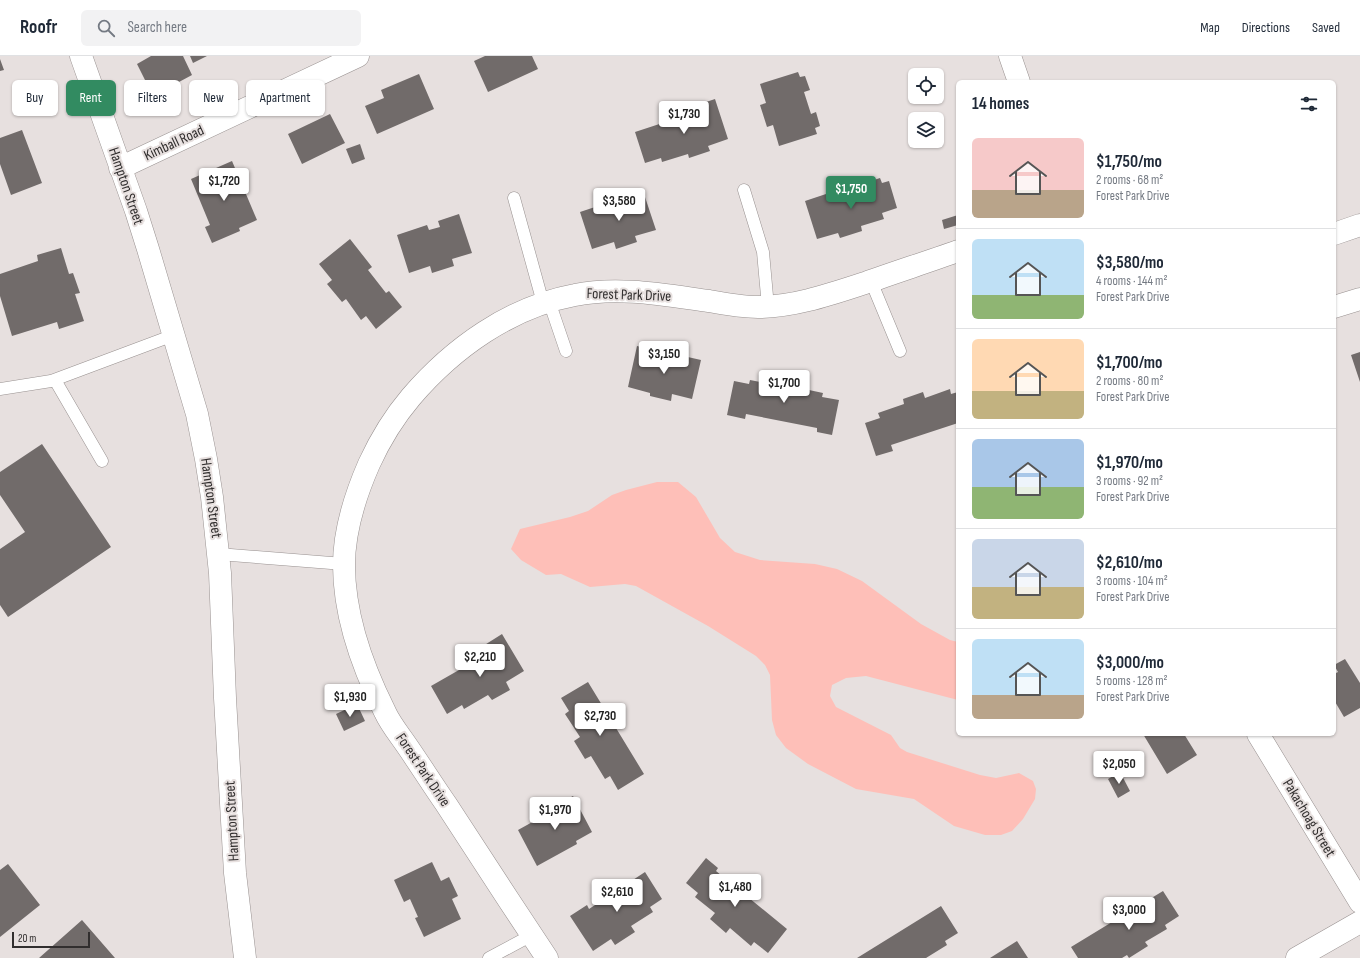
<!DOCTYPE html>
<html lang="en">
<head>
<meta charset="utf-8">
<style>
  body { margin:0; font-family:"Sofia Sans Condensed",sans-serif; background:#f2f2f3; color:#1f2937; height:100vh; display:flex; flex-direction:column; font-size:15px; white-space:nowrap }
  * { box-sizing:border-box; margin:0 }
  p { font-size:13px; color:#747a83 }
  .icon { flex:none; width:22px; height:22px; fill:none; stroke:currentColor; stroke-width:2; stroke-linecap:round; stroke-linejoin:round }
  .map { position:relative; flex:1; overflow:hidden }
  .details { position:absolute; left:956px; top:24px; width:380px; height:656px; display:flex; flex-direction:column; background:#fff; border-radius:6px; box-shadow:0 1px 3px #0004 }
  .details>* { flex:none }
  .top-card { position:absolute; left:12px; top:24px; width:380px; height:36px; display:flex; gap:8px }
  .buttons { position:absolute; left:908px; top:12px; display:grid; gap:8px }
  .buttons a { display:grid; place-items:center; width:36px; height:36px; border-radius:6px; background:#fff; box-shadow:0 1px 3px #0004; font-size:20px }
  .scale { position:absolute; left:12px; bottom:10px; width:78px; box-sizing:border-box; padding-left:4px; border:2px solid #312e2e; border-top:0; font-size:11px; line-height:14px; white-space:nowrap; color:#312e2e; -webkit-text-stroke:3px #e7e0df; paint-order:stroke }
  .price { position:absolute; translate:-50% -34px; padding:0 9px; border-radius:4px; background:#fff; color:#222; font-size:13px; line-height:26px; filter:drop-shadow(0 1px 2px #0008) }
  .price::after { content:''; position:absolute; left:50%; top:24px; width:12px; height:9px; margin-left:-6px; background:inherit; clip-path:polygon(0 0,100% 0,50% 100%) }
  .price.selected { background:#328b61; color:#fff }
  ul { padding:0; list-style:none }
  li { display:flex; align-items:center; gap:12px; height:100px; padding:0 16px }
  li+li { border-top:1px solid #e0e1e3 }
  li span { display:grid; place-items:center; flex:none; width:112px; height:80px; border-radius:6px; color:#555 }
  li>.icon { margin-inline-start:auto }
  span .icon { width:48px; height:48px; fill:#fffc; stroke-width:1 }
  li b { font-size:17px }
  h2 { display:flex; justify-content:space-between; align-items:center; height:48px; padding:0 16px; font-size:17px }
  .pill { padding:0 14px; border-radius:6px; background:#fff; box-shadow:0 1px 3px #0004; font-size:14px; line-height:36px }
  .pill.selected { background:#328b61; color:#fff }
  header { display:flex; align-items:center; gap:24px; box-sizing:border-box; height:56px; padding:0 20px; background:#fff; border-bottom:1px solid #e0e1e3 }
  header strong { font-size:19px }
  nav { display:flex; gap:22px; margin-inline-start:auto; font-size:14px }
  .search { width:280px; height:36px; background:#f2f2f3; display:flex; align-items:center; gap:10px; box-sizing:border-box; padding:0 14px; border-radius:6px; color:#747a83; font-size:15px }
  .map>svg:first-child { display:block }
  .green { fill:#febfb8 }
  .building { fill:#716b6a }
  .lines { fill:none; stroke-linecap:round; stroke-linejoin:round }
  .lane-casing { stroke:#989190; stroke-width:13 }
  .street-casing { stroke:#989190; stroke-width:23 }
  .secondary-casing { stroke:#989190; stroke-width:23 }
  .lane { stroke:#fff; stroke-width:12 }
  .street { stroke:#fff; stroke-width:22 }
  .secondary { stroke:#fff; stroke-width:22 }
  .labels { text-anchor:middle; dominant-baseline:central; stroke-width:4; stroke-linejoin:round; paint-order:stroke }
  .street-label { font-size:15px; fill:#312e2e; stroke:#e7e0df }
</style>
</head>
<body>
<header>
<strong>Roofr</strong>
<div class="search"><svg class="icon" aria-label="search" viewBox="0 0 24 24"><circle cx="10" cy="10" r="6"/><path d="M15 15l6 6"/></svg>Search here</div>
<nav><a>Map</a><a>Directions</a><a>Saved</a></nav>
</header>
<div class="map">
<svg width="1360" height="902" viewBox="0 0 1360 902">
  <rect width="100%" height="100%" fill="#e7e0df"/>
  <!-- green -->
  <path class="green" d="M657,426H678L696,441L720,482L735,496L760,504L815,508L837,513L862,525L921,568L950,584L958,586V644L866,620L846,622L832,629L830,640L836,651L891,679L900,692L907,696L980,719L996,722L1019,717L1033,725L1036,733L1035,743L1023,763L1012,775L1001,779H985L954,770L914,743L856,733L808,708L786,692L776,679L772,664L770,619L765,609L756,600L708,570L636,530L625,528L590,531L561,518L546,519L521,504L511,493L520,473L570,461L588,455L612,439L626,434Z"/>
  <!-- building -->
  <path class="building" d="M151,0H183L192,19L153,40L137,8Z
    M190,0H207L193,7Z
    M485,0H532L538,13L488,36L474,5Z
    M0,3L4,14L0,15Z
    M798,16L800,21L805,20L810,34L804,36L811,58L816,56L820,70L815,72L817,78L779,90L773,69L767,71L760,49L766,47L760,28Z
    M419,18L434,53L377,78L365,50L384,42L381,34Z
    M715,43L728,83L708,90L710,95L689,102L688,98L662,106L661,102L645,107L635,76L696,56L694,50Z
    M330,58L345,87L302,108L288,78Z
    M22,74L42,127L11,139L0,108V82Z
    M360,88L365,103L352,108L346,93Z
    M232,105L257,164L239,172L240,175L212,187L205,171L210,169L191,123Z
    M880,122L882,127L889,125L897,152L882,157L884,163L861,170L862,175L840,182L838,177L817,183L805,145L826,138L827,144L873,130L871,125Z
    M643,135L656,174L635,180L637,186L616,193L614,186L592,193L580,156L601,149L603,155L624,148L622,142Z
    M459,158L472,197L452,203L454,210L432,217L430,210L409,217L397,179L427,169L429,174L440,171L438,165Z
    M958,159V169L944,173L942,164Z
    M350,183L372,211L368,214L386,237L389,235L402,251L376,273L366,260L361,264L346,243L342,246L327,228L332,224L319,208Z
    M61,192L69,218L73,217L80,237L75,238L84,265L59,273L57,266L12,280L0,240V218L38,205L37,199Z
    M637,290L657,295L656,301L678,306L679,299L701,304L692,343L672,338L671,345L650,340V337L628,331Z
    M1360,296V326L1351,299Z
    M777,322L796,326L795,331L823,337L822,341L839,344L832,379L817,376V372L746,358L745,363L727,359L734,325L749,328L750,324L776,329Z
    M950,333L951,338L958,336V367L891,389L893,395L876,400L865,367L880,362L878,357L904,348L903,343L923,336L925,342Z
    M42,388L111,491L8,561L0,549V493L25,476L0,439V416Z
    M502,578L524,615L506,626L510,634L492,644L488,639L464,653L462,649L447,658L431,630L487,598L483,590Z
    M1345,603L1360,627V652L1344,661L1334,644V618L1338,616L1334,609Z
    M588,626L644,718L618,734L610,720L605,723L591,700L585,703L574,685L580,681L565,658L569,655L561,642Z
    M357,648L365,665L344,675L336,658Z
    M1143,678H1184L1197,699L1167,718Z
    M1120,716L1130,735L1118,742L1108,723Z
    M573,740L592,776L576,785L577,788L537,810L518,774L554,754L552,751Z
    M706,802L718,812L716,815L787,873L768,897L754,886L751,890L730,872L726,877L710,863L715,857L695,841L698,837L686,827Z
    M432,806L441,825L449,821L458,840L452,843L461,863L424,881L415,862L418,861L410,843L404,846L394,824Z
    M8,808L40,849L0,881V814Z
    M645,816L662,843L650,851L653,856L631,870L635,876L615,889L611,883L593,895L570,860L587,849L589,853Z
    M1163,835L1179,860L1165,869L1167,873L1145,886L1148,890L1129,902L1127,899L1122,902H1078L1071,891Z
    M941,850L958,877L945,885L947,889L926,902H857Z
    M82,864L115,902H39Z
    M1017,885L1028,902H990Z"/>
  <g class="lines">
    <!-- lane casing -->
    <g class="lane-casing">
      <path id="lane" d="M744,134L763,196L768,251
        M514,142L543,247
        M871,225L900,295
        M549,245L566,295
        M55,324L102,405
        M0,333L51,325L174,279
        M218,498L344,508
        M489,902L532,879"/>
    </g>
    <!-- street casing -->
    <g class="street-casing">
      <path id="street" d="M81,0L136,155L148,193L197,358L206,403L212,441L220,517L225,642L235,817L245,902
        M120,112L358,0
        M1334,178L1360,169
        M1334,251L1360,243
        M547,902C513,851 479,799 446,748C432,728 419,707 405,687C398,677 390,667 385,656C363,612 344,559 344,509C344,474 355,440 369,408C380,384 394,361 411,341C453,292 510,251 575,239C618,230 665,239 709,245C725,248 741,251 758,251C794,251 831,238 865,227C896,216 927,206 958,195
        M1297,902L1360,866"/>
    </g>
    <!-- secondary casing -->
    <g class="secondary-casing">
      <path id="secondary" d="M1010,0L1019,26
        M1258,678L1360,846"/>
    </g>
    <!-- lane -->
    <use href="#lane" class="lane"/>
    <!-- street -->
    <use href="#street" class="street"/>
    <!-- secondary -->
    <use href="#secondary" class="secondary"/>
  </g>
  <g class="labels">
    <!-- street labels -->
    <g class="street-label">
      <text transform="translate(174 87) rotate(-25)">Kimball Road</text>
      <text transform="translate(126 130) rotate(71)">Hampton Street</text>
      <text transform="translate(629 239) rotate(2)">Forest Park Drive</text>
      <text transform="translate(211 442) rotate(82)">Hampton Street</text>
      <text transform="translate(423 714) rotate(56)">Forest Park Drive</text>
      <text transform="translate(1309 762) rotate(59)">Pakachoag Street</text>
      <text transform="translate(232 765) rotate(-93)">Hampton Street</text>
    </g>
  </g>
</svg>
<div class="buttons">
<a><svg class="icon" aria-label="locate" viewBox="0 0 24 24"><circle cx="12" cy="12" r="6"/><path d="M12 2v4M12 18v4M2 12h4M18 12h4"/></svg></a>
<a><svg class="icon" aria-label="layers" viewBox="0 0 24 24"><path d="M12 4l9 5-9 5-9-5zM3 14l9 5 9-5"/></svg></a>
</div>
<div class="scale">20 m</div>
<b class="price" style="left:684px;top:79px">$1,730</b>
<b class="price" style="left:224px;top:146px">$1,720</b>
<b class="price selected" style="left:851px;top:154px">$1,750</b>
<b class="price" style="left:619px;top:166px">$3,580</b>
<b class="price" style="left:664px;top:319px">$3,150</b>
<b class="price" style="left:784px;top:348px">$1,700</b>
<b class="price" style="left:480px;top:622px">$2,210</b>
<b class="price" style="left:350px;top:662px">$1,930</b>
<b class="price" style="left:600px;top:681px">$2,730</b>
<b class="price" style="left:1119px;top:729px">$2,050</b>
<b class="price" style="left:555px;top:775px">$1,970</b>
<b class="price" style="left:735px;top:852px">$1,480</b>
<b class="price" style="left:617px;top:857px">$2,610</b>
<b class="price" style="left:1129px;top:875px">$3,000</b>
<div class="top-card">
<a class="pill">Buy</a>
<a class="pill selected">Rent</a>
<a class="pill">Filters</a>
<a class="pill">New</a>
<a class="pill">Apartment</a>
</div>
<section class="details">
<h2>14 homes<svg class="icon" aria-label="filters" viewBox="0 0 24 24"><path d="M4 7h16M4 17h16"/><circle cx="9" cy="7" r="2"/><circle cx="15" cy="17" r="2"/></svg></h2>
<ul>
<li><span style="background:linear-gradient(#f6c9c9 65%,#b9a48a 0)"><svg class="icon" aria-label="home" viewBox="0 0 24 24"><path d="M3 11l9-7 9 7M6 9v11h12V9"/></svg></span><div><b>$1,750/mo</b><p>2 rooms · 68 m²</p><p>Forest Park Drive</p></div></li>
<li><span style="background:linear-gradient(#bfe0f5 70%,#8fb573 0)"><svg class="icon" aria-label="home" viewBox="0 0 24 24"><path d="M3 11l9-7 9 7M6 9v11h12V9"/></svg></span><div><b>$3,580/mo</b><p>4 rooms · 144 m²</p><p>Forest Park Drive</p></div></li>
<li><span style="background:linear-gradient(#ffd9b3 65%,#c2b280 0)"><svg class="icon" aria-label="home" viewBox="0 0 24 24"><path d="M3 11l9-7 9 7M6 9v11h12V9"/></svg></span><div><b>$1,700/mo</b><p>2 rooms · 80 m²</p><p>Forest Park Drive</p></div></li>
<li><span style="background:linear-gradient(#a9c7e8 60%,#8fb573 0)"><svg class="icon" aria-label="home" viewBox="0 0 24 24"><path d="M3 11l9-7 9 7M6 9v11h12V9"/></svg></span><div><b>$1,970/mo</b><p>3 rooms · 92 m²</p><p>Forest Park Drive</p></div></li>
<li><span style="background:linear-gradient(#c9d6e8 60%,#c2b280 0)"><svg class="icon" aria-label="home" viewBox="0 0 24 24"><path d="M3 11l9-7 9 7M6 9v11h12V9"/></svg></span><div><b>$2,610/mo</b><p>3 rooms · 104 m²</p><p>Forest Park Drive</p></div></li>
<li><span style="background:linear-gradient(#bfe0f5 70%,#b9a48a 0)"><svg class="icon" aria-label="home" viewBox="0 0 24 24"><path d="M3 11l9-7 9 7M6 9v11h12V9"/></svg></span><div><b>$3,000/mo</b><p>5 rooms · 128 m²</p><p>Forest Park Drive</p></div></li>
</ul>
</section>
</div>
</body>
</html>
